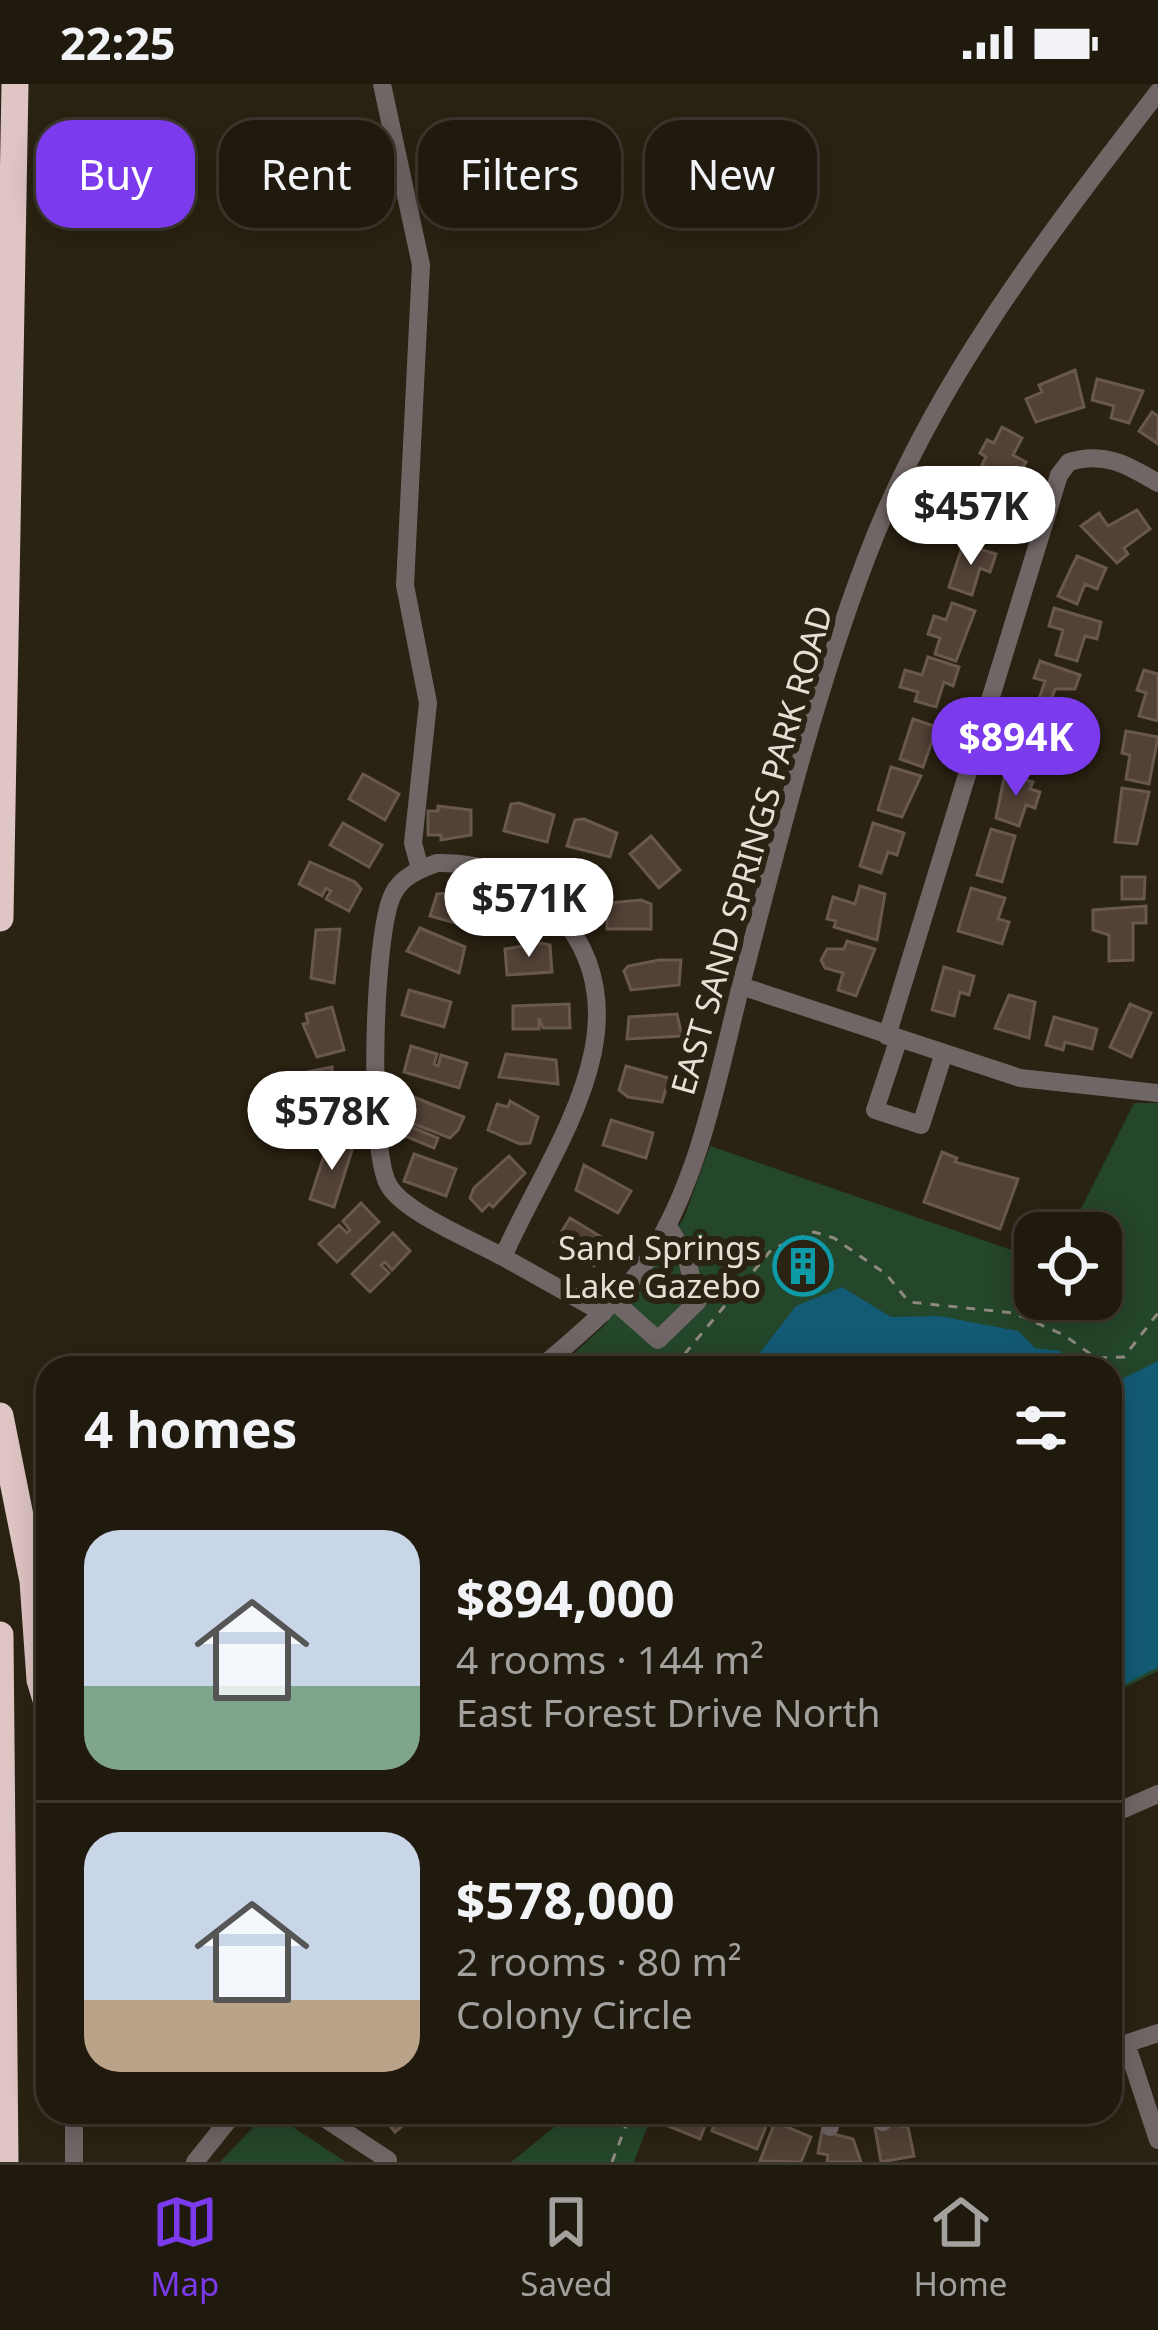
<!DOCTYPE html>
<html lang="en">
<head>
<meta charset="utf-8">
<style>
  body { margin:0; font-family:"Noto Sans",sans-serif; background:#282317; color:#f1f3f6; height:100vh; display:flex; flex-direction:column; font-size:45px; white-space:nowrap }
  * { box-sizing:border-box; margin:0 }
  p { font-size:39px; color:#a2a19e }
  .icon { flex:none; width:66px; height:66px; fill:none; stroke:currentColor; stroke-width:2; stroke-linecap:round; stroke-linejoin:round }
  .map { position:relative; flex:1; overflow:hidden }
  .drawer { position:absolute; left:36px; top:1272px; width:1086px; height:768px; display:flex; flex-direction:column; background:#201a0e; border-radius:36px; box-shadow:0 6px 30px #0003,0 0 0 3px #3d382e }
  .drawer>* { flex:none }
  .hud { position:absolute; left:36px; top:36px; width:1086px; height:108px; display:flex; gap:24px }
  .buttons { position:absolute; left:1014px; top:1128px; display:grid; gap:24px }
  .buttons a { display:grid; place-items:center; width:108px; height:108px; border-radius:24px; background:#201a0e; box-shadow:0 6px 30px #0003,0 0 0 3px #3d382e; font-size:60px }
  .price { position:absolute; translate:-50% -102px; padding:0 27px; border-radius:42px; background:#fff; color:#222; font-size:39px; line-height:78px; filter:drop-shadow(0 3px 6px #0008) }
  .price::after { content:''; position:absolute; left:50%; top:72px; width:36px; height:27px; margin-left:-18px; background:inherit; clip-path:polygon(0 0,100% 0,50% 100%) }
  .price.current { background:#7c3aed; color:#fff }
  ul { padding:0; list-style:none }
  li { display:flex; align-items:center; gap:36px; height:300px; padding:0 48px }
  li+li { border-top:3px solid #3d382e }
  li span { display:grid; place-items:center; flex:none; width:336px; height:240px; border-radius:36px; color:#555 }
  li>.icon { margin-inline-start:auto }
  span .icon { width:144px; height:144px; fill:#fffc; stroke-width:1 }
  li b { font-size:51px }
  h2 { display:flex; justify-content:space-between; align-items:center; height:144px; padding:0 48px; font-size:51px }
  .tag { padding:0 42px; border-radius:36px; background:#201a0e; box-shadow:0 6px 30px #0003,0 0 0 3px #3d382e; font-size:42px; line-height:108px }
  .tag.current { background:#7c3aed; color:#fff }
  .status { display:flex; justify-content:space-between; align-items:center; height:84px; padding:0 60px; background:#201a0e; direction:ltr }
  .status svg { height:33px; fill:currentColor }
  .dock { display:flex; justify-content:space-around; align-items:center; height:168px; border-top:3px solid #3d382e; background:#201a0e; font-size:33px; color:#a2a19e }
  .dock a { display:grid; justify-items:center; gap:6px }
  .dock .current { color:#7c3aed }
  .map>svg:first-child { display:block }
  .green { fill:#24462a }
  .water { fill:#135a74 }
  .building { fill:#514136; stroke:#69584c; stroke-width:3 }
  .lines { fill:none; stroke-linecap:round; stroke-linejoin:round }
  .path { stroke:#90897d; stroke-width:3; stroke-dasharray:9 9; stroke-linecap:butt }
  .minor { stroke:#716666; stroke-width:18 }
  .highway { stroke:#dfc5c4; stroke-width:27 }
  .labels { text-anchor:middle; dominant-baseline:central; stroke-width:12; stroke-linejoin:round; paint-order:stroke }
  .street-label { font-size:33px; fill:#e5dfd6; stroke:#2a2212 }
  .poi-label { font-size:33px; fill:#e5dfd6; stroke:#2a2212; text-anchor:end }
</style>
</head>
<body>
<div class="status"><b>22:25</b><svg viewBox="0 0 49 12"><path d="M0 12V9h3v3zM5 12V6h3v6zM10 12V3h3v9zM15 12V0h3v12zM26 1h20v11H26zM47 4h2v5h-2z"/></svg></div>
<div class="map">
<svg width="1158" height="2078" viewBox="0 0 1158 2078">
  <rect width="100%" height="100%" fill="#2a2212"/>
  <!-- green -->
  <path class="green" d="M1134,1019H1158V1587L1110,1611V1284H558L605,1241L684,1134L710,1062L1035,1174V1215H1101V1149H1069Z
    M268,2028L276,2032L346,2078H220Z
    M573,2028H653L634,2078H511Z"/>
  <!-- water -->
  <path class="water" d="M842,1203L891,1233L939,1232L1018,1247L1035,1264L1060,1267L1079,1284H748L796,1222Z
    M1158,1277V1583L1110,1608V1301Z"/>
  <!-- building -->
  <path class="building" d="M1075,286L1084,323L1036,338L1026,315L1042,308L1039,301Z
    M1097,295L1143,307L1129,339L1111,334L1114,322L1092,316Z
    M1152,328L1158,332V360L1139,347Z
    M1002,343L1022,354L1013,371L1026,378L1015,399L982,381L986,373L980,369L987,356L994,359Z
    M990,404L1015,412L1000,458L975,450Z
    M1137,426L1150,445L1124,464L1128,470L1117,479L1081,442L1099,429L1108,442Z
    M963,460L996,470L990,488L980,484L972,511L949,503Z
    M1077,472L1106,484L1097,505L1085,500L1077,520L1058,512Z
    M952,519L975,527L956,577L935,570L940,554L928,550L934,532L946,536Z
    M1054,524L1101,538L1097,555L1085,552L1077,577L1056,571L1063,546L1049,542Z
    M928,573L959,583L953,602L944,598L936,623L915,617L918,608L900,603L905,586L922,591Z
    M1040,577L1080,591L1075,605H1055L1048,625L1037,621L1045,597L1034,594Z
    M1144,586L1158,590V637L1139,632L1146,609L1137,606Z
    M1022,629L1043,636L1034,664L1049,668L1043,688L1006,676Z
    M913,635L937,643L923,683L900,675Z
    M1126,647L1158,653L1149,700L1126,695L1130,671L1122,669Z
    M891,683L921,692L902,733L878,726Z
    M1005,689L1033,698L1030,705L1040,708L1035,724L1026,721L1019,742L996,734Z
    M363,690L399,710L385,736L349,715Z
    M1122,704L1149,708L1137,760L1115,758Z
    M519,719L554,731L547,758L504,747L511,720Z
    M438,722L471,726V751L441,756V751H428V727H438Z
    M584,735L617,749L610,773L567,762L575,736Z
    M343,739L382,761L369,783L330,761Z
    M873,739L904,749L897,771L888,768L881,789L860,782Z
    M991,745L1015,752L1002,798L977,791Z
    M651,752L680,786L659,804L630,770Z
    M310,778L355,798L361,805L349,827L326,815L331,807L326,804L322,812L299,800Z
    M1122,793H1145L1144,815H1122Z
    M860,802L885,810L877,856L834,843L836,837L827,835L833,813L855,820Z
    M971,804L1005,814L998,835L1009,838L1002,860L958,847Z
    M449,809L479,821L473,844L430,832L437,810Z
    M641,816L651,820V845H607V819Z
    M1146,822V839H1133V876L1109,877V851L1093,846V826Z
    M420,844L465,863L459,889L407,867Z
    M340,845L334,899L311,894L316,846Z
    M847,857L875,865L856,912L838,906L843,889L825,884L821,876L827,865H844Z
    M541,859L550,861L552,888L507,891L505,865Z
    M659,876H681L679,901L631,906L624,887L628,882Z
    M944,883L974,892L969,911L960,908L954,932L932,926Z
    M409,906L451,918L444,943L402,931Z
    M1009,911L1035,918L1029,954L995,944Z
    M569,920L570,944H543L539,934V945H513V922Z
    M1130,920L1151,929L1131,973L1110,963Z
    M332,923L344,966L317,973L303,940L308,939L306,930Z
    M677,930L682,952L627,955L629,933Z
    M1054,933L1097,945L1092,965L1065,958L1063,966L1046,961Z
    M411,962L437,970L434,980L438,982L441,971L467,979L459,1004L404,988Z
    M506,970L556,976L558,1000L499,993Z
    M626,982L669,994L662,1018L628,1013L619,1006Z
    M332,983L334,1039L309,1037L307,988Z
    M411,1012L464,1033L458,1046L450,1054L406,1037Z
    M510,1017L538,1033L530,1059L520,1060L488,1046L497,1020L508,1023Z
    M611,1036L653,1049L646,1074L603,1061Z
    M409,1042L438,1054L434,1064L405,1052Z
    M329,1056L353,1063L334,1123L310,1115Z
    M942,1068L957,1074L955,1078L1018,1095L1000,1145L924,1118Z
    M414,1070L456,1085L446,1112L404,1097Z
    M509,1072L525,1089L493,1123L489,1120L482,1127L470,1114L474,1104Z
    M584,1081L631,1107L618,1129L576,1106Z
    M361,1119L379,1138L337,1178L319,1160L339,1141L347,1149L350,1146L343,1137Z
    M570,1134L608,1157L594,1182L555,1158Z
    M393,1149L410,1167L392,1186L385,1178L381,1181L389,1189L370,1208L352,1190Z
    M792 1178a11 11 0 1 1 22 0a11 11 0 1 1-22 0Z
    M379,2028H419L395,2048Z
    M673,2028H710L700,2055L668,2042Z
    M719,2028H752L769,2035L757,2065L712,2047Z
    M775,2038L811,2053L801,2078L760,2077Z
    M893,2041L908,2043L914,2072L881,2078L875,2044Z
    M822,2047L853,2055L861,2078H827L828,2071L818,2069Z"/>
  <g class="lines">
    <!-- path -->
    <path class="path" d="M673,1284L772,1165L814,1148L834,1154L886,1190L909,1218L1014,1229L1064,1251L1096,1274L1124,1273L1158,1229
      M612,2078L631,2028"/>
    <!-- minor -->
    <path class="minor" d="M382,0L421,181L405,501L428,619L413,759L420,785
      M437,779C485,778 529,794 560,831C652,940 549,1067 503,1173C475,1157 402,1128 388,1100C368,1063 373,849 393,810C401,793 420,785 437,779Z
      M741,902L1020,994L1158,1009
      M887,952L1059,391L1069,378C1104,367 1128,381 1158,399
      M898,957L875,1026L921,1041L943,972
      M503,1173L603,1229
      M614,1217L658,1256L697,1218L686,1171L667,1141
      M540,1284C579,1251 619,1218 648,1175C700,1095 718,992 741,901C778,759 814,612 866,475C932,300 1045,155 1158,8
      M1110,1731L1158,1710
      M1127,1962L1158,2056
      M1110,1965L1158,1949
      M74,2028V2078
      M315,2028L388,2076
      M882,2028L883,2038
      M784,2033L785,2028
      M830,2043L831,2028
      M195,2078L235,2028"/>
    <!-- highway -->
    <path class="highway" d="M0,834L15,0
      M0,1332L33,1497L40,1596L48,1622
      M0,1551L5,2078"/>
  </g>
  <!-- icons -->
  <defs>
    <g id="building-ring" transform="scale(3)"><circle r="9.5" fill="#2a2212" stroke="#0f9aa8" stroke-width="1.5"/><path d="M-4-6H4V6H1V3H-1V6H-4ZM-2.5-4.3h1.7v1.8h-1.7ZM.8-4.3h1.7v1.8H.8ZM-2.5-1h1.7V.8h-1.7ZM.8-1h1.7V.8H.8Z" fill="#0f9aa8"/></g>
  </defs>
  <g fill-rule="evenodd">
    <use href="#building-ring" x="803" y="1182"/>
  </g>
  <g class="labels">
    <!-- street labels -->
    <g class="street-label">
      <text transform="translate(751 766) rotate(-74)">EAST SAND SPRINGS PARK ROAD</text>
    </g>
    <!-- poi labels -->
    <g class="poi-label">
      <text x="761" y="1163">Sand Springs<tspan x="761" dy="38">Lake Gazebo</tspan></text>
    </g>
  </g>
</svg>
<div class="buttons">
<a><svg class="icon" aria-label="locate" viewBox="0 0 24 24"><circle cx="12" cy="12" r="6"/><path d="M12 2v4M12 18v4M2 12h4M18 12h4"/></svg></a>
</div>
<b class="price" style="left:971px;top:484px">$457K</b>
<b class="price current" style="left:1016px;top:715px">$894K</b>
<b class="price" style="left:529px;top:876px">$571K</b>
<b class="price" style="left:332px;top:1089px">$578K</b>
<div class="hud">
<a class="tag current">Buy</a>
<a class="tag">Rent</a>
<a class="tag">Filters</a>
<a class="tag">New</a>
</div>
<section class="drawer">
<h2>4 homes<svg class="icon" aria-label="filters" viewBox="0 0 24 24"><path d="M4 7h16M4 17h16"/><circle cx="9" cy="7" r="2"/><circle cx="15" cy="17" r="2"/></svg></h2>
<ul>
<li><span style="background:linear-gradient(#c9d6e8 65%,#7fa58c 0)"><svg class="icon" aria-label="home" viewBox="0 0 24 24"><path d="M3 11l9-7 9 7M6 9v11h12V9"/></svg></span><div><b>$894,000</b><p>4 rooms · 144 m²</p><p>East Forest Drive North</p></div></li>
<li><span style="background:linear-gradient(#c9d6e8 70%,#b9a48a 0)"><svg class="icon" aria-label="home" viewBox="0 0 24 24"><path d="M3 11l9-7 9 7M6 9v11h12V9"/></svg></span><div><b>$578,000</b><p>2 rooms · 80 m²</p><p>Colony Circle</p></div></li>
</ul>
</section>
</div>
<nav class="dock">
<a class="current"><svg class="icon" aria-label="map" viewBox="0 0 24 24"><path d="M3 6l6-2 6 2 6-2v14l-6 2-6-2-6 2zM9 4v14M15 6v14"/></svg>Map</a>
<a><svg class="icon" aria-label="saved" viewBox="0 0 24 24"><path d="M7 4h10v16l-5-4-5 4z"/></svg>Saved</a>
<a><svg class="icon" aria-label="home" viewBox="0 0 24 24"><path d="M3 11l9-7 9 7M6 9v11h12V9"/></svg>Home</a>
</nav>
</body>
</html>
